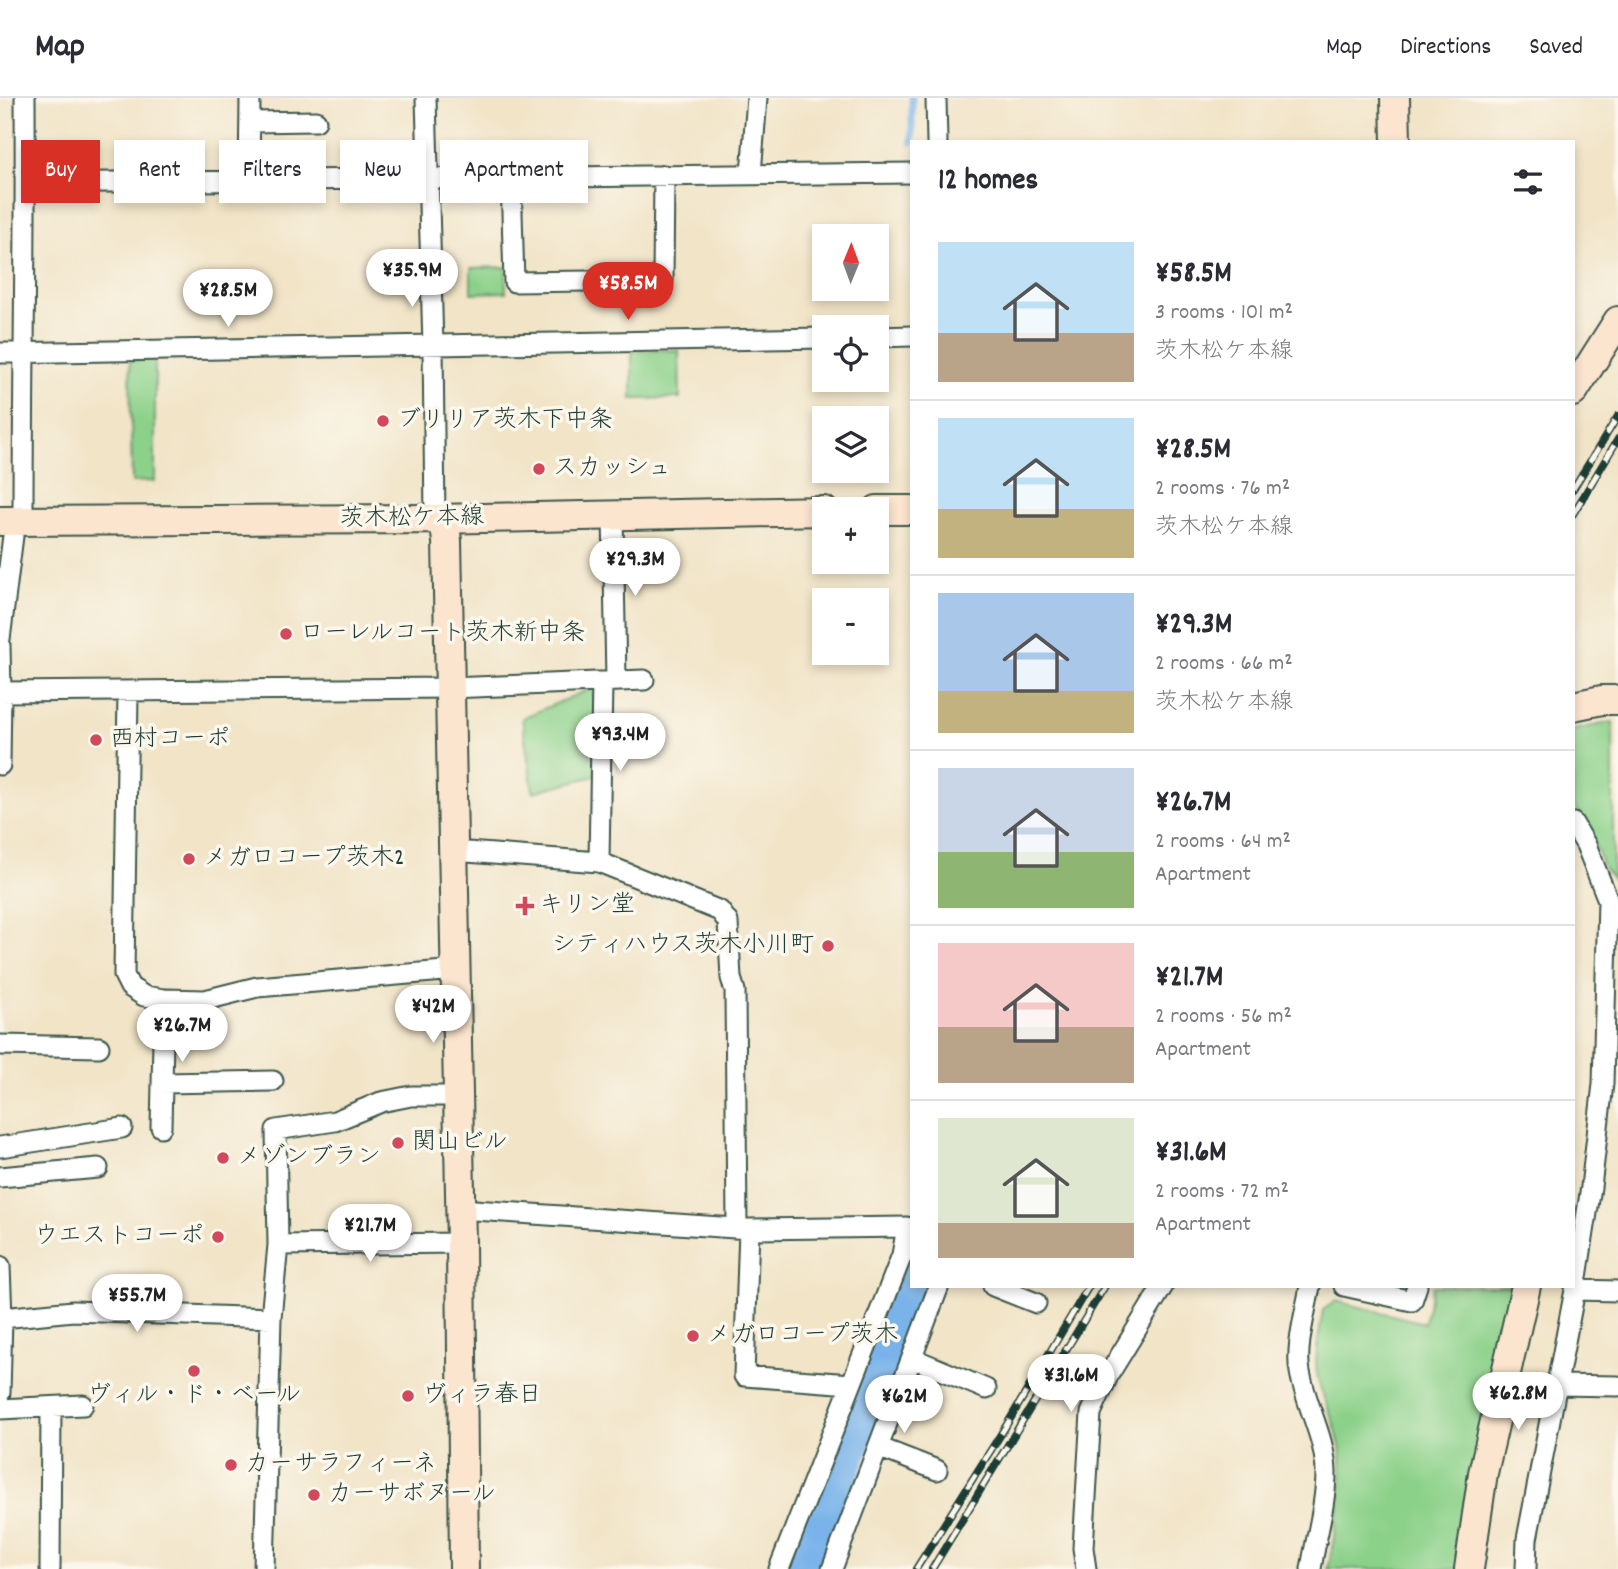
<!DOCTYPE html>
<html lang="en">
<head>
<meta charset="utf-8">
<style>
  body { margin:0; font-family:Dekko,"Klee One",sans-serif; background:#f7f7f7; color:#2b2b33; height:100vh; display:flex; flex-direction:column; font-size:26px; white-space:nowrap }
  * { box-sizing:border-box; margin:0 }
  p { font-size:23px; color:#7c7c81 }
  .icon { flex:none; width:38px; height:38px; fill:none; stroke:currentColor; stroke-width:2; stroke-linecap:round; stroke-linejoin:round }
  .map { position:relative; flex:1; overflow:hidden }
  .drawer { position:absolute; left:910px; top:42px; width:665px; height:1148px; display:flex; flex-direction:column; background:#fff; border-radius:0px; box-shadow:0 4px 10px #0003 }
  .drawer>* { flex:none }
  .hud { position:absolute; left:21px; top:42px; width:665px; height:63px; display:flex; gap:14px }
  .needle { width:46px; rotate:1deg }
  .fabs { position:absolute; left:812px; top:126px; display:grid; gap:14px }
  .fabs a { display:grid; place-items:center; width:77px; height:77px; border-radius:0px; background:#fff; box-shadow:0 4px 10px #0003; font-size:35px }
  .price { position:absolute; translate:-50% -60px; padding:0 16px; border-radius:24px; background:#fff; color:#222; font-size:23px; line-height:46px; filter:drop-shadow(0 2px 4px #0008) }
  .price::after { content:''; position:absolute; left:50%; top:42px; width:21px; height:16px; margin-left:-10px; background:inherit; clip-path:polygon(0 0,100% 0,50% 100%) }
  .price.on { background:#d93025; color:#fff }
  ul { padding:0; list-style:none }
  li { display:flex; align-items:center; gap:21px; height:175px; padding:0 28px }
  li+li { border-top:2px solid #e1e1e2 }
  li span { display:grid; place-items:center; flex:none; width:196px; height:140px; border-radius:0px; color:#555 }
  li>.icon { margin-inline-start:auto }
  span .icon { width:84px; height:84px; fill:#fffc; stroke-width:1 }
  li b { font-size:30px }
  h2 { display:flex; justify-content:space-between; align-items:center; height:84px; padding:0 28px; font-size:30px }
  .pill { padding:0 24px; border-radius:0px; background:#fff; box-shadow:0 4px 10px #0003; font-size:24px; line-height:63px }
  .pill.on { background:#d93025; color:#fff }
  header { display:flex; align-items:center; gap:42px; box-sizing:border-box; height:98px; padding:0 35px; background:#fff; border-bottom:2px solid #e1e1e2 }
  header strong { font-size:33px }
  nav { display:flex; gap:38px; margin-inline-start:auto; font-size:24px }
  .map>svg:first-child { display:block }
  .green { fill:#8cd18a; stroke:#56875f; stroke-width:2 }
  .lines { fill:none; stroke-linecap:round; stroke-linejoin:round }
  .stream { stroke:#79b3ea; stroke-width:7 }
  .river { stroke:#79b3ea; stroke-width:40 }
  .street-casing { stroke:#3e564a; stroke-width:23 }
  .secondary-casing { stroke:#3e564a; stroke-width:32 }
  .street { stroke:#fff; stroke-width:19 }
  .secondary { stroke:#fce5cf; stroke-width:28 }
  .rail-casing { stroke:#1f3d34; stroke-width:8 }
  .rail { stroke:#fbf7ec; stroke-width:5; stroke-dasharray:16; stroke-linecap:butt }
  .poi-dot { fill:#d1495b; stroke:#fbf7ec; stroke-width:2.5 }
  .labels { text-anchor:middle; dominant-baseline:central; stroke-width:7; stroke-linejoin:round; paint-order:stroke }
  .poi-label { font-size:24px; fill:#1f3d34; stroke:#fbf7ec; text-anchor:start }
  .street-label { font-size:24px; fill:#1f3d34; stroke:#fbf7ec }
</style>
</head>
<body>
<header>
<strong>Map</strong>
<nav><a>Map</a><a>Directions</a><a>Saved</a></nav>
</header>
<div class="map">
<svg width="1618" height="1471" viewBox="0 0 1618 1471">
  <rect width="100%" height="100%" fill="#fbf7ec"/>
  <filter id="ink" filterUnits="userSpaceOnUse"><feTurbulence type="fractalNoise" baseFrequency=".0143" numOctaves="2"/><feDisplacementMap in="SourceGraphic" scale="14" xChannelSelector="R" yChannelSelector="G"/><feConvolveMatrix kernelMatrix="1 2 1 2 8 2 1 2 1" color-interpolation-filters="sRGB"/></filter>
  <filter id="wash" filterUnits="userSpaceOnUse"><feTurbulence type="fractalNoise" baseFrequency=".00686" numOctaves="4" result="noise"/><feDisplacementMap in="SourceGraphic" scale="28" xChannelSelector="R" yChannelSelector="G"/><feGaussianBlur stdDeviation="1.57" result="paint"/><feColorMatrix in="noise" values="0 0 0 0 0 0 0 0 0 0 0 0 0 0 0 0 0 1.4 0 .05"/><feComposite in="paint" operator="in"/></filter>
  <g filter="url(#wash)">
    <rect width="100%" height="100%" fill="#f1e4c7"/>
    <!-- green -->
    <path class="green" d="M506,169V194L471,195V170Z
      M679,252L680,300L632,301V253Z
      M155,261V383L132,384L130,262Z
      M590,591L595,598V678L533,694L522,620Z
      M1613,624V781L1604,771L1587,725L1573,707V632Z
      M1433,1188H1516L1458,1471H1328C1335,1435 1343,1396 1341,1359C1340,1332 1325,1307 1318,1282C1313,1260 1320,1234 1323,1212L1336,1203L1424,1225Z"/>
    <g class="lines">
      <!-- stream -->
      <path class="stream" d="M912,0V44"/>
      <!-- river -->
      <path class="river" d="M803,1471L912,1183"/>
    </g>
  </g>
  <g filter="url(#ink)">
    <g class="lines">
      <!-- street casing -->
      <g class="street-casing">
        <path id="street" d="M426,0L433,248L435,421
          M936,0L937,44
          M250,24L316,23
          M751,76L757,0
          M511,79L514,184L663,182L664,77
          M249,82L250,0
          M26,85L912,75
          M877,239L912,238
          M0,255L824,240
          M613,417L616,583
          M23,422C23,282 26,141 25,0
          M0,541L15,422
          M0,547L1,594L0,667
          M128,593L124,877L130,889L144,898L164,901L205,902L257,889L456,872
          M0,594L450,590L644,582
          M454,753L599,764L720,813L728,824L731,880L735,893L737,1129
          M599,764L602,584
          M0,947L99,949
          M162,985L273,983
          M161,1029L164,901
          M0,1049L122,1030
          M0,1079L98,1070
          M460,1111L749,1131L907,1129L902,1157L779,1471
          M749,1131L744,1278L851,1286
          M278,1147L461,1145
          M0,1168L2,1220L0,1295
          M993,1188L1036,1205
          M1310,1188C1306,1213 1295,1250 1300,1274C1306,1308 1325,1339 1326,1374C1326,1406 1316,1439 1311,1471
          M1344,1188L1412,1203L1417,1188
          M1575,1192L1618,1193
          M2,1220L73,1213L271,1220
          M912,1260L986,1291
          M1556,1287L1618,1288
          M0,1311L83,1307
          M878,1349L937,1372
          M50,1471L51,1309
          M264,1471L271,1220L278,1147L276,1032L335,1023L381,1004L411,998H458
          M832,1471L939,1188
          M1086,1471L1083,1450L1091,1315L1109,1276L1163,1188
          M1526,1471L1527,1441L1575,1192L1591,1089L1603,986L1608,802L1586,747L1573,725"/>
      </g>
      <!-- secondary casing -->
      <g class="secondary-casing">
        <path id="secondary" d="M1395,0L1396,44
          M1573,294L1618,223
          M877,412H912
          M444,421L447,443L461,1145L464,1471
          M0,423L435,421L824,413
          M1573,608L1602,602H1618
          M1469,1471L1483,1375L1526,1188"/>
      </g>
      <!-- street -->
      <use href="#street" class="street"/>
      <!-- secondary -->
      <use href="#secondary" class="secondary"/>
      <!-- rail casing -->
      <g class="rail-casing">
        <path id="rail" d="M1573,391L1618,318
          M1573,416L1618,341
          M916,1471L1006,1328L1089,1188
          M932,1471L1105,1188"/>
      </g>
      <!-- rail -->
      <use href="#rail" class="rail"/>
    </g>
  </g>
  <!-- markers -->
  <g class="poi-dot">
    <circle cx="383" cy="323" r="7"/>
    <circle cx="539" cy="371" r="7"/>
    <circle cx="286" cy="536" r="7"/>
    <circle cx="96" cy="642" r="7"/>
    <circle cx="189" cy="761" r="7"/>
    <path d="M521.5 797.5h7v7h7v7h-7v7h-7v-7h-7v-7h7z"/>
    <circle cx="828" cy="848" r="7"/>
    <circle cx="398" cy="1045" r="7"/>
    <circle cx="223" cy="1060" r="7"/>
    <circle cx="218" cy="1139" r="7"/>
    <circle cx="693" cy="1238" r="7"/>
    <circle cx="194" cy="1273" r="7"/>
    <circle cx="408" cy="1298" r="7"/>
    <circle cx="231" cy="1367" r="7"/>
    <circle cx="314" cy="1397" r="7"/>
  </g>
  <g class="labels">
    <!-- poi labels -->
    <g class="poi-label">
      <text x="397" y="323">ブリリア茨木下中条</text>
      <text x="553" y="371">スカッシュ</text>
      <text x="300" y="536">ローレルコート茨木新中条</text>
      <text x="110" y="642">西村コーポ</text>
      <text x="203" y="761">メガロコープ茨木2</text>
      <text x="539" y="808">キリン堂</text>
      <text x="814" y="848" text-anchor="end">シティハウス茨木小川町</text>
      <text x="412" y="1045">関山ビル</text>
      <text x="237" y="1060">メゾンブラン</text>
      <text x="204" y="1139" text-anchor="end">ウエストコーポ</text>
      <text x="707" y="1238">メガロコープ茨木</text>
      <text x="194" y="1298" text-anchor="middle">ヴィル・ド・ベール</text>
      <text x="422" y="1298">ヴィラ春日</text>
      <text x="245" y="1367">カーサラフィーネ</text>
      <text x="328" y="1397">カーサボヌール</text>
    </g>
    <!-- street labels -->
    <g class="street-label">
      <text transform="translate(412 421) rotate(-1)">茨木松ケ本線</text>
    </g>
  </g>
</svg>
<div class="fabs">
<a><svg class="needle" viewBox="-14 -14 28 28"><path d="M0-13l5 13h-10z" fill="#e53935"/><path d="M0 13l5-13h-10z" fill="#7c7c81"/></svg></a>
<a><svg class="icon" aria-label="locate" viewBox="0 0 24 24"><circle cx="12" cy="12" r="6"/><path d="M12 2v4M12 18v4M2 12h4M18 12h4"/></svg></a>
<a><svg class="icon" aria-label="layers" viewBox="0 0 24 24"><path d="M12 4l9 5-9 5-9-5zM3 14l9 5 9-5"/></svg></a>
<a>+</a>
<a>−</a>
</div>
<b class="price" style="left:412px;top:211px">¥35.9M</b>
<b class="price on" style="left:628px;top:224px">¥58.5M</b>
<b class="price" style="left:228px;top:231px">¥28.5M</b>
<b class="price" style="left:635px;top:500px">¥29.3M</b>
<b class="price" style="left:620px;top:675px">¥93.4M</b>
<b class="price" style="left:433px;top:947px">¥42M</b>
<b class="price" style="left:182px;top:966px">¥26.7M</b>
<b class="price" style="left:370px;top:1166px">¥21.7M</b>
<b class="price" style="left:137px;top:1236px">¥55.7M</b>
<b class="price" style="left:1071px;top:1316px">¥31.6M</b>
<b class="price" style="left:1518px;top:1334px">¥62.8M</b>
<b class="price" style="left:904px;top:1337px">¥62M</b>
<div class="hud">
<a class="pill on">Buy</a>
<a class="pill">Rent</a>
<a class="pill">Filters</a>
<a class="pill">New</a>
<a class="pill">Apartment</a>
</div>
<section class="drawer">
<h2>12 homes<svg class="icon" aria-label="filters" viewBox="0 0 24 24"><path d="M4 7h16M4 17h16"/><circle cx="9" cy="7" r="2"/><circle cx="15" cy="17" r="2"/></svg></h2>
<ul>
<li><span style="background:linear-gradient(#bfe0f5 65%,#b9a48a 0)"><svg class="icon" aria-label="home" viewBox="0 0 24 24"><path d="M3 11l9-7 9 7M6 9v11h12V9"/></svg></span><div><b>¥58.5M</b><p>3 rooms · 101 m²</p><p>茨木松ケ本線</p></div></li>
<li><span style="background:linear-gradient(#bfe0f5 65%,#c2b280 0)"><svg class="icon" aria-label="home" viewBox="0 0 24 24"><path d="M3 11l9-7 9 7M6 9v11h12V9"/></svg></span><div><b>¥28.5M</b><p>2 rooms · 76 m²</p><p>茨木松ケ本線</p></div></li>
<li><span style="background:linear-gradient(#a9c7e8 70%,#c2b280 0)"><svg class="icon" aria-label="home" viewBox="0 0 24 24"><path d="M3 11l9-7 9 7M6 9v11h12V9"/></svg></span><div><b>¥29.3M</b><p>2 rooms · 66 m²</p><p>茨木松ケ本線</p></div></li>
<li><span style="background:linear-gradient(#c9d6e8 60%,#8fb573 0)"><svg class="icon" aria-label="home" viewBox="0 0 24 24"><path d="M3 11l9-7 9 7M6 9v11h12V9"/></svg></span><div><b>¥26.7M</b><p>2 rooms · 64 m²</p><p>Apartment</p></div></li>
<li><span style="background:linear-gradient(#f6c9c9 60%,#b9a48a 0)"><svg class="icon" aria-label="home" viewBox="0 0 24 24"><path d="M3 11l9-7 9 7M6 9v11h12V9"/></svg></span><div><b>¥21.7M</b><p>2 rooms · 56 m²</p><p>Apartment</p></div></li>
<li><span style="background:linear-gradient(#dfe7d0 75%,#b9a48a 0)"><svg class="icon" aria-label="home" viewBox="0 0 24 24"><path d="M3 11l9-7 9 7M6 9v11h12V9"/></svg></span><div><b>¥31.6M</b><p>2 rooms · 72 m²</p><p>Apartment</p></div></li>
</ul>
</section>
</div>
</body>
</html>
